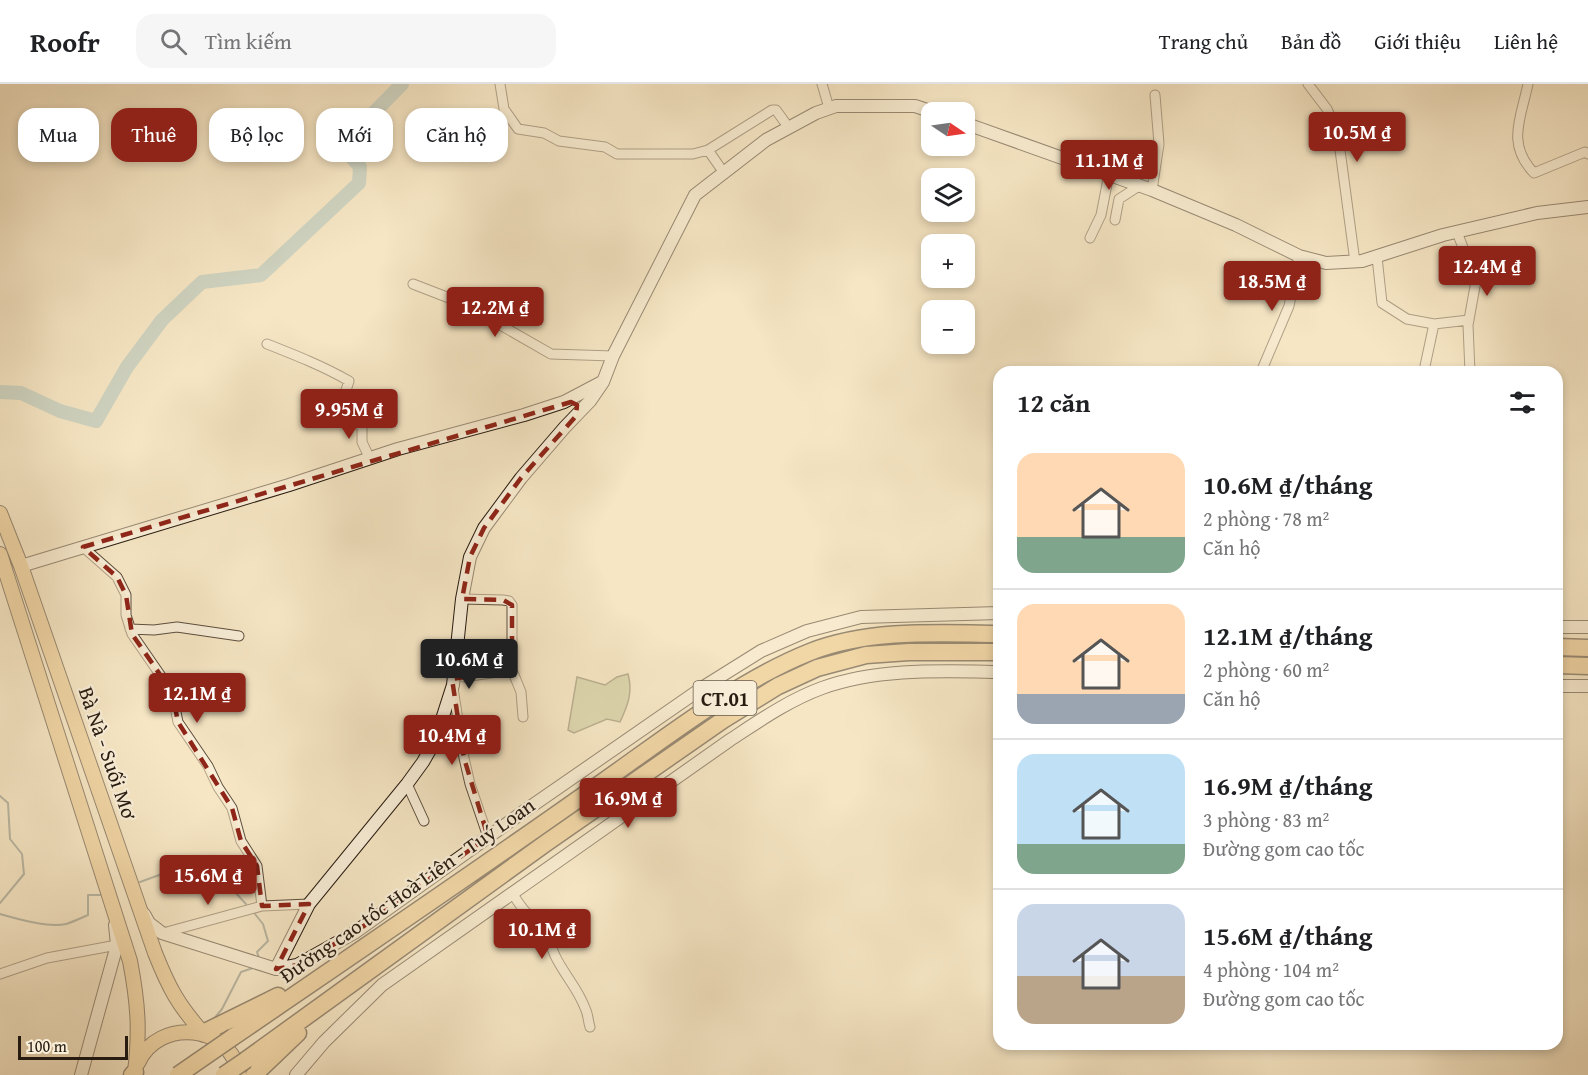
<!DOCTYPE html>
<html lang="vi">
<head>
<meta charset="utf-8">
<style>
  body { margin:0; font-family:"Gentium Book Plus",serif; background:#f6f6f6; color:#202124; height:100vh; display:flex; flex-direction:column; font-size:22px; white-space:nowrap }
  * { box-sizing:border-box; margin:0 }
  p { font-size:20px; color:#757577 }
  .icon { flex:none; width:33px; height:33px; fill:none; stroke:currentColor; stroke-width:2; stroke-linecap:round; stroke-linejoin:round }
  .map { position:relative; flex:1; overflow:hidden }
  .panel { position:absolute; left:993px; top:282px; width:570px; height:684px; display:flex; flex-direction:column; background:#fff; border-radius:18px; box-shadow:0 3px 9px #0003 }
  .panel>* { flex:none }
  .top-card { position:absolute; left:18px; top:24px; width:570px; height:54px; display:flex; gap:12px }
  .needle { width:39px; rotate:103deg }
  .buttons { position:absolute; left:921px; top:18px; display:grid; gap:12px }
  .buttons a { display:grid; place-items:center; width:54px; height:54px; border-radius:12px; background:#fff; box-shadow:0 3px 9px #0003; font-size:30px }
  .scale { position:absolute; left:18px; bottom:15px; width:110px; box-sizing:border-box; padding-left:6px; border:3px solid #281b10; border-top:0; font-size:16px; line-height:21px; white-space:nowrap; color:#281b10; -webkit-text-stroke:4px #f9efd9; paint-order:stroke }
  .price { position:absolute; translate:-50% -51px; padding:0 14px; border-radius:6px; background:#8f2418; color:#fff; font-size:20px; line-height:39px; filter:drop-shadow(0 2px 3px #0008) }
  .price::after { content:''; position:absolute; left:50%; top:36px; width:18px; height:14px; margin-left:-9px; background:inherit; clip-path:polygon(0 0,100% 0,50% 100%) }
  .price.active { background:#222; color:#fff }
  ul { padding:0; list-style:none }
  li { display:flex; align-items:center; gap:18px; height:150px; padding:0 24px }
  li+li { border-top:2px solid #e0e0e0 }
  li span { display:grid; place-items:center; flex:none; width:168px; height:120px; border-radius:18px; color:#555 }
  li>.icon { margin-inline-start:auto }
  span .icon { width:72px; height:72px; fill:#fffc; stroke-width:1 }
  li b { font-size:26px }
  h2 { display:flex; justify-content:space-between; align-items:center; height:72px; padding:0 24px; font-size:26px }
  .pill { padding:0 21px; border-radius:18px; background:#fff; box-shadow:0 3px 9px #0003; font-size:21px; line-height:54px }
  .pill.active { background:#8f2418; color:#fff }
  header { display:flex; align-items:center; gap:36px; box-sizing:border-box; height:84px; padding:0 30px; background:#fff; border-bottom:2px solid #e0e0e0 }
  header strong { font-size:28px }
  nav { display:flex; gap:33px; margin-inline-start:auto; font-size:21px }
  .search { width:420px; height:54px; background:#f6f6f6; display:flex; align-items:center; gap:15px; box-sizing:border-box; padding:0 21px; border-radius:18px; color:#757577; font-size:22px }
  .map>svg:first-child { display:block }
  .green { fill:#bfc492; stroke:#747051; stroke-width:1.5 }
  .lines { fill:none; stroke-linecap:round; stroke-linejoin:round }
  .stream { stroke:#6f7d77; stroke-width:2 }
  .river { stroke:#9fbebc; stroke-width:14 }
  .street-casing { stroke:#5c4e3d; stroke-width:11 }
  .secondary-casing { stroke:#281b10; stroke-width:14 }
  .primary-casing { stroke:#281b10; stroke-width:16 }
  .highway-casing { stroke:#281b10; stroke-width:19 }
  .street { stroke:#f9efd9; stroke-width:9 }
  .secondary { stroke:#f9efd9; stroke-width:12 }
  .primary { stroke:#ebc382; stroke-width:14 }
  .highway { stroke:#ebc382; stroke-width:16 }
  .highway-bridge-casing { stroke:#281b10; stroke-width:19; stroke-linecap:butt }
  .highway-bridge { stroke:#ebc382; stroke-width:16 }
  .marked { fill:none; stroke:#8f2418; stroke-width:4.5; stroke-dasharray:12 8; stroke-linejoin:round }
  .labels { text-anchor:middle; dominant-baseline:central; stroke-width:4.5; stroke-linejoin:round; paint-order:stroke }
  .shield { fill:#f9efd9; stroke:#675b4c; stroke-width:1.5 }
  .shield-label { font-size:20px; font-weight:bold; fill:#281b10 }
  .street-label { font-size:21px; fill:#281b10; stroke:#f9efd9 }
</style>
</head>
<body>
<header>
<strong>Roofr</strong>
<div class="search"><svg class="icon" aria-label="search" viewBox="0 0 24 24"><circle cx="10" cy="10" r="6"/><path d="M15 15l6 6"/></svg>Tìm kiếm</div>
<nav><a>Trang chủ</a><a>Bản đồ</a><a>Giới thiệu</a><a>Liên hệ</a></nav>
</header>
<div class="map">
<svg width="1588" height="991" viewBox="0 0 1588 991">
  <rect width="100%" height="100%" fill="#f6e6c4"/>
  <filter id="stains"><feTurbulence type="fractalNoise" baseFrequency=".00333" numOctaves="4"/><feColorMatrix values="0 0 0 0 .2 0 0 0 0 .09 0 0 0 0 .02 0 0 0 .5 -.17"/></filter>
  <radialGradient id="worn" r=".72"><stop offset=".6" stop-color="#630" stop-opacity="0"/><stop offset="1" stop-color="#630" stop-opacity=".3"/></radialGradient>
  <!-- green -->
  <path class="green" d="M628,590C633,608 628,621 620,638L607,635L574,649L568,646L577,593L605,601L617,593Z"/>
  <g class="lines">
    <!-- stream -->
    <path class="stream" d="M0,712L8,719L10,755L22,770L24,790L0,819
      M140,798L184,782L221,793L246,820
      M0,830C18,835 48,844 66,840C73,838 81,834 88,831V811H102
      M255,830L263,840L268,857L257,868L259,874
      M213,936L222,925L241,888L253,884"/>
    <!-- river -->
    <path class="river" d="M0,308L21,309L60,327L96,337L127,283L162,236L202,198L261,191L359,99L360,83L349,70L345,58L402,0"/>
    <!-- street casing -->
    <g class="street-casing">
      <path id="street" d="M500,0L504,25L518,45L544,49L559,57L605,63L617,70H693L708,66L724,89
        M822,0L829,24
        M1308,0L1327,25L1338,51L1355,178
        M1528,0C1521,34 1506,60 1534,89L1585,68L1588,70
        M708,66L772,26H776L789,44
        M1152,106L1159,60L1155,11
        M1115,136L1119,115L1139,102
        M1457,148L1476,197L1468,241L1470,288
        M1090,154L1101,131L1109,90
        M1377,173L1382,219L1407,235L1434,240
        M413,200L462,219L551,270L613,272
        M267,260C295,271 323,282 349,297L339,328L362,343V358L370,375
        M1425,282L1434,240L1469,236
        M1261,288L1289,222L1299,172
        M83,463L117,493L126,511V531L132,550L172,608L178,638L208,682L218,703L232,724L241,757L257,782L262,822L309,820
        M462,515L503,516L509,517L512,521V586L521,608L523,633
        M130,545L154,546L177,543L239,552
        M457,577L459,587L464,593L512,586
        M453,604L464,674L470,700L488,753
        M407,700L424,737
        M512,809C518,818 523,827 532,834C537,838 543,840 549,845C548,876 575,896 585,924C588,929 588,937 590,943
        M163,849L262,822
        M0,890L47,874L117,861"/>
    </g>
    <!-- secondary casing -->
    <g class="secondary-casing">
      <path id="secondary" d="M964,39L1152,106L1236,141L1299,172L1326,179L1362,177L1443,151L1537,129L1588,123
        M21,482L289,401L398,365L524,331L564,318L602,298
        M1557,543H1588
        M1557,602H1588
        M144,830L149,839L162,849L276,885L297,881L354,849L523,728L705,602L761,567L807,547L861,533L999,529
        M276,885L309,820L407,700L423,678L435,657L453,601L462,515L470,473L484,444L521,394L565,343L590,317L603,298L613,272L695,111L766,56L816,29L836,22H915L933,28
        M81,991L117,861L115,841
        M296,991L324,958L382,901L730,656C759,637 789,616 822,604C878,584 940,587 999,588"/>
    </g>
    <!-- primary casing -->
    <g class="primary-casing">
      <path id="primary" d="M0,429L21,482L155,869C169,904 178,921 203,949
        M0,470L130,877C138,919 140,946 135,988
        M138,979C158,933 232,940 239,991"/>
    </g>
    <!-- highway casing -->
    <g class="highway-casing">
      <path id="highway" d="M1557,563L1588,564
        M1557,581L1588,582
        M203,949L278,912
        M233,953C350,873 468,793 584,711C654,663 732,599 810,568C869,545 937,549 999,550
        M246,976L546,759L723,636L778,602L817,584L866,571L909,568H999
        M132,991L135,988
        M254,991L298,949"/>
    </g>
    <!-- street -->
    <use href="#street" class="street"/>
    <!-- secondary -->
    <use href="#secondary" class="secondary"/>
    <!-- primary -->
    <use href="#primary" class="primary"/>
    <!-- highway -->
    <use href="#highway" class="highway"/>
    <!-- highway-bridge casing -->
    <g class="highway-bridge-casing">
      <path id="highway-bridge" d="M178,991L233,953
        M224,991L246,976"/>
    </g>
    <!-- highway-bridge -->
    <use href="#highway-bridge" class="highway-bridge"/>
  </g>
  <!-- marked area -->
  <path d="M0 0H1588V991H0ZM571,318L577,321L576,332L521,394L484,444L470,473L462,515L503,516L512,521V586L452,595L464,674L488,753L354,849L297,881L276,885L309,820L262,822L257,782L241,757L232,724L178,638L172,608L132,550L126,511L117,493L83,463Z" fill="#f6e6c4" fill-opacity=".55" fill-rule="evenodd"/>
  <path class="marked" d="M571,318L577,321L576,332L521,394L484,444L470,473L462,515L503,516L512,521V586L452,595L464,674L488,753L354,849L297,881L276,885L309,820L262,822L257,782L241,757L232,724L178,638L172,608L132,550L126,511L117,493L83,463Z"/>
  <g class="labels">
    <!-- shield labels -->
    <rect class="shield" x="693.5" y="597" width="63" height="34" rx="4.5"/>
    <g class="shield-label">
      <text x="725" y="614">CT.01</text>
    </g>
    <!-- street labels -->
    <g class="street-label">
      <text transform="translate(108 669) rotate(71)">Bà Nà - Suối Mơ</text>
      <text transform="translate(407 806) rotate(-35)">Đường cao tốc Hoà Liên - Tuý Loan</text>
    </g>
  </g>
  <rect width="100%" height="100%" filter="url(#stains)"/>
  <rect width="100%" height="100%" fill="url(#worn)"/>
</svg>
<div class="buttons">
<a><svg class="needle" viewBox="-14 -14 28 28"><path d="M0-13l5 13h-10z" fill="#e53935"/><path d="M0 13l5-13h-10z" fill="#757577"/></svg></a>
<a><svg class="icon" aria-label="layers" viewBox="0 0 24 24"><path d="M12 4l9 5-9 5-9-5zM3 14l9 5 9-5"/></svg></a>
<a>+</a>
<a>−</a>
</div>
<div class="scale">100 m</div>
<b class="price" style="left:1357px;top:79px">10.5M ₫</b>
<b class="price" style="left:1109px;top:107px">11.1M ₫</b>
<b class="price" style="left:1487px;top:213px">12.4M ₫</b>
<b class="price" style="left:1272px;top:228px">18.5M ₫</b>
<b class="price" style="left:495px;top:254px">12.2M ₫</b>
<b class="price" style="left:349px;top:356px">9.95M ₫</b>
<b class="price active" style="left:469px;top:606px">10.6M ₫</b>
<b class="price" style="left:197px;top:640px">12.1M ₫</b>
<b class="price" style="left:452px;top:682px">10.4M ₫</b>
<b class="price" style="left:628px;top:745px">16.9M ₫</b>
<b class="price" style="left:208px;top:822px">15.6M ₫</b>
<b class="price" style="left:542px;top:876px">10.1M ₫</b>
<div class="top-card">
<a class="pill">Mua</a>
<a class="pill active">Thuê</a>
<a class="pill">Bộ lọc</a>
<a class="pill">Mới</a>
<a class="pill">Căn hộ</a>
</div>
<section class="panel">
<h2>12 căn<svg class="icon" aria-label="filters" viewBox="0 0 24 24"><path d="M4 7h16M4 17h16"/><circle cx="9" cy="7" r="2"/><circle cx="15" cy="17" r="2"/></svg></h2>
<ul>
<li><span style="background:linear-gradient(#ffd9b3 70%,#7fa58c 0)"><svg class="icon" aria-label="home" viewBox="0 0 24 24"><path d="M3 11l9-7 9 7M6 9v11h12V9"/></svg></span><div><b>10.6M ₫/tháng</b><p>2 phòng · 78 m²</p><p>Căn hộ</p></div></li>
<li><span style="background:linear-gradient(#ffd9b3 75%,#9aa5b1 0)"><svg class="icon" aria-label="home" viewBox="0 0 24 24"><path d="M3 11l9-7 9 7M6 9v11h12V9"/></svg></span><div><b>12.1M ₫/tháng</b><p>2 phòng · 60 m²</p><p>Căn hộ</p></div></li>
<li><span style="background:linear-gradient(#bfe0f5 75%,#7fa58c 0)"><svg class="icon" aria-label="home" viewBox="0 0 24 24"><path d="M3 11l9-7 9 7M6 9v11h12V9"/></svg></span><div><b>16.9M ₫/tháng</b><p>3 phòng · 83 m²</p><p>Đường gom cao tốc</p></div></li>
<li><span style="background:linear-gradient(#c9d6e8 60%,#b9a48a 0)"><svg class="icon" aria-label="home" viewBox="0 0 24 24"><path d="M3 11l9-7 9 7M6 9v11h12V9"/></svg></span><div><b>15.6M ₫/tháng</b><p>4 phòng · 104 m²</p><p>Đường gom cao tốc</p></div></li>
</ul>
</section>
</div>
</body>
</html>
